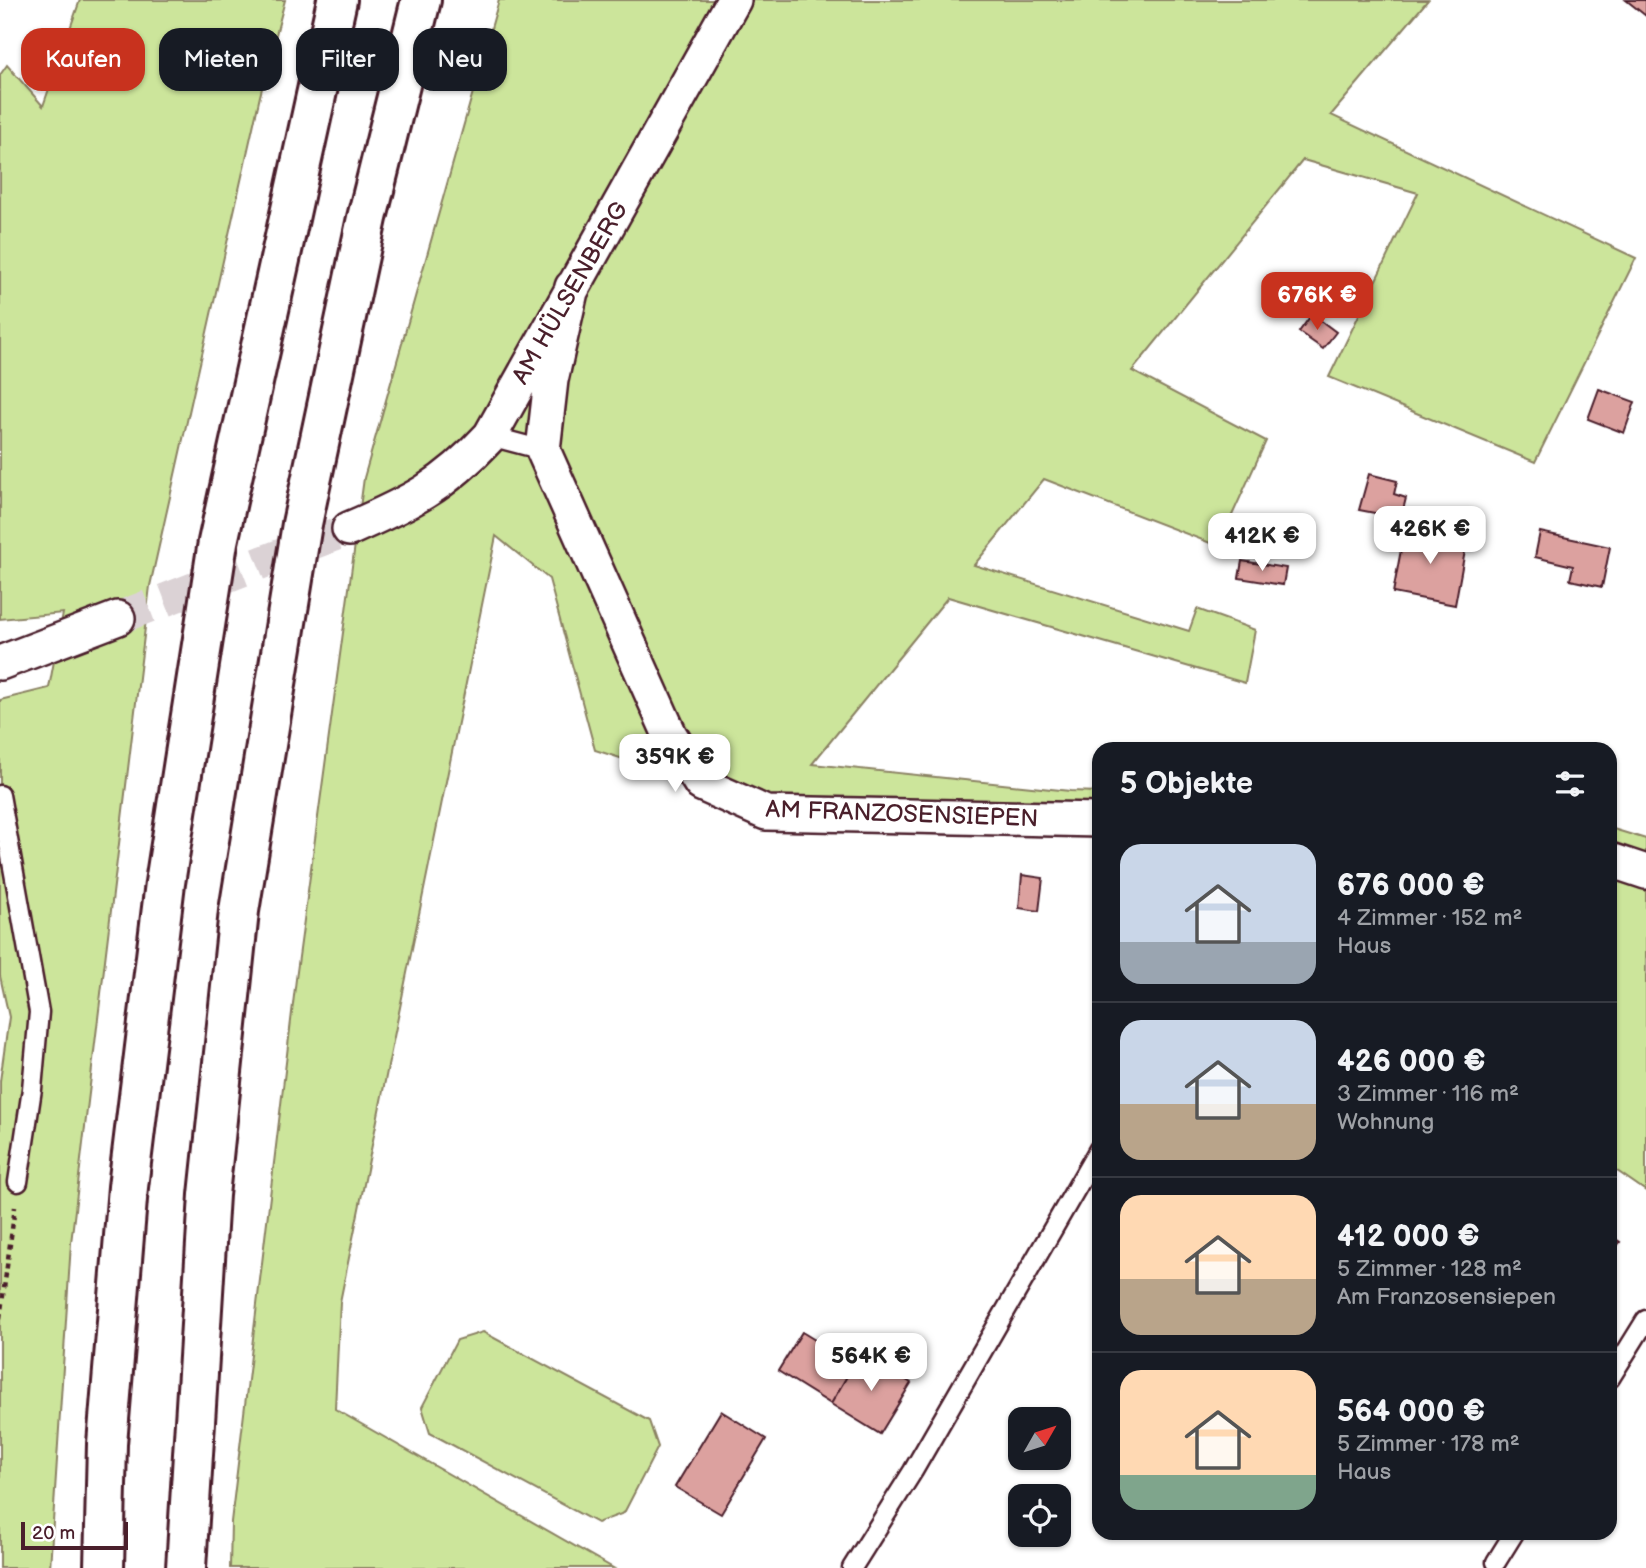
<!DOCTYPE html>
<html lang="de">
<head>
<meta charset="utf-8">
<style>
  body { margin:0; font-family:"Balsamiq Sans",sans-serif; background:#242831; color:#f1f3f6; height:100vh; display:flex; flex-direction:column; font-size:26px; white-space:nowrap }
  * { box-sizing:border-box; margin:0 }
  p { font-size:23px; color:#9ea1a6 }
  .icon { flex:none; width:38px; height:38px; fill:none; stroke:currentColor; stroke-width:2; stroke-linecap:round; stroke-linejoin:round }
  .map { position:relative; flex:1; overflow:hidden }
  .sheet { position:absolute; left:1092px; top:742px; width:525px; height:798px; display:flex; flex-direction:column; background:#171b24; border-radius:21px; box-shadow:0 2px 5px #0004 }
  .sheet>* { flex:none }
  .banner { position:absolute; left:21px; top:28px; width:665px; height:63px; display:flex; gap:14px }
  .needle { width:46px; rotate:51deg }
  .controls { position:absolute; left:1008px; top:1407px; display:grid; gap:14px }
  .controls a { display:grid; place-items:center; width:63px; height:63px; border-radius:14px; background:#171b24; box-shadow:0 2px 5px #0004; font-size:35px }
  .scale { position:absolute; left:21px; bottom:18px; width:107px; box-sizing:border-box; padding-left:7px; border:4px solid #4a1f2b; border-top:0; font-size:19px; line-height:24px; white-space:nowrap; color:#4a1f2b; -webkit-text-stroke:5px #fff; paint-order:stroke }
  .price { position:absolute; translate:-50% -60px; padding:0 16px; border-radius:14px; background:#fff; color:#222; font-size:23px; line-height:46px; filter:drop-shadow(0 2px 4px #0008) }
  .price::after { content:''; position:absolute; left:50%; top:42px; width:21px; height:16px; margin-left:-10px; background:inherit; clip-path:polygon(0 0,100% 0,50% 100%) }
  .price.selected { background:#c8321e; color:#fff }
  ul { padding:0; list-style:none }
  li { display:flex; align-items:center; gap:21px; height:175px; padding:0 28px }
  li+li { border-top:2px solid #363941 }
  li span { display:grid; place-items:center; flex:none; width:196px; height:140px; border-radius:21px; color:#555 }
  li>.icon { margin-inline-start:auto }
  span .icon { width:84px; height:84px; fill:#fffc; stroke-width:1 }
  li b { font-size:30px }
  h2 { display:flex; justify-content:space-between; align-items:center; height:84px; padding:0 28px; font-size:30px }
  .pill { padding:0 24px; border-radius:21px; background:#171b24; box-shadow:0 2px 5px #0004; font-size:24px; line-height:63px }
  .pill.selected { background:#c8321e; color:#fff }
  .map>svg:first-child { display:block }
  .green { fill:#cce59b; stroke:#8b8263; stroke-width:2 }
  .building { fill:#dca19f; stroke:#4a1f2b; stroke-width:2 }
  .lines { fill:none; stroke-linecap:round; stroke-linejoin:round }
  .minor-tunnel { stroke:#dbd2d5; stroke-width:33; stroke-dasharray:33 17; stroke-linecap:butt }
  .service-casing { stroke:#4a1f2b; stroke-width:23 }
  .minor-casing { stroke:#4a1f2b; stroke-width:38 }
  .motorway-casing { stroke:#4a1f2b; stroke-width:44 }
  .path { stroke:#4a1f2b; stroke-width:4.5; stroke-dasharray:5 5; stroke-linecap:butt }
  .service { stroke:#fff; stroke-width:18 }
  .minor { stroke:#fff; stroke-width:33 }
  .motorway { stroke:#fff; stroke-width:38 }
  .labels { text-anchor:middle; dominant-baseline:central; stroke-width:6; stroke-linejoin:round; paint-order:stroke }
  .street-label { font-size:24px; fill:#4a1f2b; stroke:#fff }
</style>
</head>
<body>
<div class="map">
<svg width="1646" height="1568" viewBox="0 0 1646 1568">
  <rect width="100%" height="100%" fill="#fff"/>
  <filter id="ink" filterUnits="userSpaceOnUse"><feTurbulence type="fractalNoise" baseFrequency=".0143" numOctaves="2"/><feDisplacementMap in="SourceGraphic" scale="14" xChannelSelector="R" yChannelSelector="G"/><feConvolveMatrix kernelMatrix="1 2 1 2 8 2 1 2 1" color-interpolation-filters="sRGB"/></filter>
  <g filter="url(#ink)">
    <!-- green -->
    <path class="green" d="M80,0H285L260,96L150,586L71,1243L50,1568H0V1081L9,1017L0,976V700L49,688L63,613L0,619V75L7,65L43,106Z
      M499,0H1428L1331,115L1636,258L1535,462L1329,377L1418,193L1303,160L1132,371L1266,441L1218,546L1044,479L974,565L1189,631L1197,609L1255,630L1245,683L948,597L812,764L1070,791L1099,792V812L777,808L595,750L549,579L496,536L340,1302L335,1409L613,1568H230L231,1522L296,979L364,478Z
      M1610,828L1646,839V1191L1610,1166Z
      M483,1332L649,1421L658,1447L624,1513L597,1523L430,1433L422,1407L457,1340Z"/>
    <!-- building -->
    <path class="building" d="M1626,0H1646V16Z
      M1312,314L1336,332L1323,349L1299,332Z
      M1599,389L1635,402L1624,433L1588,419Z
      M1369,474L1397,481L1394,494L1406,498L1401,518L1359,510Z
      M1405,528L1467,540L1455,605L1393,593Z
      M1540,532L1610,547L1602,587L1570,580L1573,566L1535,557Z
      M1242,561L1286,568L1283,585L1239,578Z
      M1022,875L1043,878L1039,911L1019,908Z
      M1610,1235L1620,1242L1610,1255Z
      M802,1332L854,1364L831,1404L778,1371Z
      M861,1352L911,1383L880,1434L831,1404Z
      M721,1411L766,1439L721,1514L675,1487Z"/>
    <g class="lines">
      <!-- minor-tunnel -->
      <path class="minor-tunnel" d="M118,618L349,529"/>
      <!-- service casing -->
      <g class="service-casing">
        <path id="service" d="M490,436L543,450
          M0,795L39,1012L32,1089L18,1182
          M1610,1378L1646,1320
          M1496,1562L1514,1533
          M852,1568L913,1471L1099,1149"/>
      </g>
      <!-- minor casing -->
      <g class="minor-casing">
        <path id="minor" d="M572,287L551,380L543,450L670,735L701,784L766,813L1099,820
          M349,529C411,502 443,487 490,436L734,0
          M0,663L118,618
          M1610,860L1646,872"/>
      </g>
      <!-- motorway casing -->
      <g class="motorway-casing">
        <path id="motorway" d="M104,1568L107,1444L128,1187L165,883L218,542L337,0
          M186,1568L209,1195L239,911L302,524L367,218L421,0"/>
      </g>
      <!-- path -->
      <path class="path" d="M0,1318L15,1207"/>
      <!-- service -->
      <use href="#service" class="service"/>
      <!-- minor -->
      <use href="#minor" class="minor"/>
      <!-- motorway -->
      <use href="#motorway" class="motorway"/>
    </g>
  </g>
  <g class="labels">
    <!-- street labels -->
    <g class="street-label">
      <text transform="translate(570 293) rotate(-60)">AM HÜLSENBERG</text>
      <text transform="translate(902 814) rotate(2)">AM FRANZOSENSIEPEN</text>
    </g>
  </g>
</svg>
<div class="controls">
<a><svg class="needle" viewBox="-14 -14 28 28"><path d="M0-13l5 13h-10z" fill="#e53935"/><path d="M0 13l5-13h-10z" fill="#9ea1a6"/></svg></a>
<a><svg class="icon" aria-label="locate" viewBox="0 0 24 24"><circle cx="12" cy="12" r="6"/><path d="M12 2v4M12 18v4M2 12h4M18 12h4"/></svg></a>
</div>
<div class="scale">20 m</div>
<b class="price selected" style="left:1317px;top:332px">676K €</b>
<b class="price" style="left:1430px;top:566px">426K €</b>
<b class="price" style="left:1262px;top:573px">412K €</b>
<b class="price" style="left:675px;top:794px">359K €</b>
<b class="price" style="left:871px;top:1393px">564K €</b>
<div class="banner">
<a class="pill selected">Kaufen</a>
<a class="pill">Mieten</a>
<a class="pill">Filter</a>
<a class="pill">Neu</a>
</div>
<section class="sheet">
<h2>5 Objekte<svg class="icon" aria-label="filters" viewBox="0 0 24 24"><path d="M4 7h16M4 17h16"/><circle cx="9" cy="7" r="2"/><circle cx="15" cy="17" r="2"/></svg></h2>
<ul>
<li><span style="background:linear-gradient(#c9d6e8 70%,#9aa5b1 0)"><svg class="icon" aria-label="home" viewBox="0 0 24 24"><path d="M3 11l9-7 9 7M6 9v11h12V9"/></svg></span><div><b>676 000 €</b><p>4 Zimmer · 152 m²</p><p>Haus</p></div></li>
<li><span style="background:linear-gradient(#c9d6e8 60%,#b9a48a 0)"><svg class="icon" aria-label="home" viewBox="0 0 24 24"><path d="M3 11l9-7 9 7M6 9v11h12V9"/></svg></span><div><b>426 000 €</b><p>3 Zimmer · 116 m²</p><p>Wohnung</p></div></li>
<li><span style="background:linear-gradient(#ffd9b3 60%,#b9a48a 0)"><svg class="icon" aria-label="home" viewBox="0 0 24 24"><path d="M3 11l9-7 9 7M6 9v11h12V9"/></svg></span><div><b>412 000 €</b><p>5 Zimmer · 128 m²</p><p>Am Franzosensiepen</p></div></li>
<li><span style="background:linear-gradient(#ffd9b3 75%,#7fa58c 0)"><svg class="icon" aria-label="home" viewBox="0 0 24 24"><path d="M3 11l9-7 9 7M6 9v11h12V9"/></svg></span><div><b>564 000 €</b><p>5 Zimmer · 178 m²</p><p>Haus</p></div></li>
</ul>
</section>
</div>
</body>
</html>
